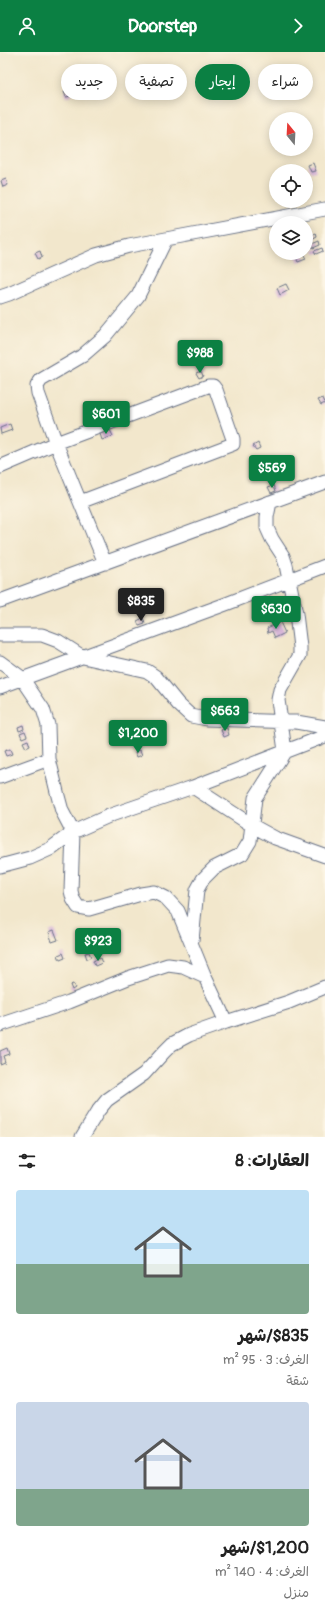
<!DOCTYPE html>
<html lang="ar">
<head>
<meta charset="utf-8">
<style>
  body { margin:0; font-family:Pangolin,"Playpen Sans Arabic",sans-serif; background:#f2f2f2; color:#222; direction:rtl; height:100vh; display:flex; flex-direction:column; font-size:15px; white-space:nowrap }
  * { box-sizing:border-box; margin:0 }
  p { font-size:13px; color:#767676 }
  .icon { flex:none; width:22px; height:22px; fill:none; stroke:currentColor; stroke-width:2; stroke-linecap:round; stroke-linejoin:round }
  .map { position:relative; height:1085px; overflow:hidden; direction:ltr }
  .side { display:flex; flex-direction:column; background:#fff; flex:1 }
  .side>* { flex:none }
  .hud { position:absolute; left:12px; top:12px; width:301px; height:36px; direction:rtl; display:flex; gap:8px }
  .needle { width:26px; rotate:342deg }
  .buttons { position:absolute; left:269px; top:60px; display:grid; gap:8px }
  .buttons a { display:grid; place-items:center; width:44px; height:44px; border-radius:50%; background:#fff; box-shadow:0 2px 10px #0003; font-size:20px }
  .price { position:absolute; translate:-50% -34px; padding:0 9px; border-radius:4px; background:#0b8043; color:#fff; font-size:13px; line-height:26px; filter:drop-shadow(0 1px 2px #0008) }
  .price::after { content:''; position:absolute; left:50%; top:24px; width:12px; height:9px; margin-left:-6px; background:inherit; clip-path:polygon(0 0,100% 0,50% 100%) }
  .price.selected { background:#222; color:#fff }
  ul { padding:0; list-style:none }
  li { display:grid; align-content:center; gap:8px; height:212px; padding:0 16px }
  li span { display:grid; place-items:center; height:124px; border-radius:4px; color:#555 }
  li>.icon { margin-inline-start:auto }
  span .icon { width:72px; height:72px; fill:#fffc; stroke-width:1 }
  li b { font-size:17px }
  h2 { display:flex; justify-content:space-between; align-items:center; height:48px; padding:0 16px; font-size:17px }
  .chip { padding:0 14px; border-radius:18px; background:#fff; box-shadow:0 2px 10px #0003; font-size:14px; line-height:36px }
  .chip.selected { background:#0b8043; color:#fff }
  header { display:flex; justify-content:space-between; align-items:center; height:52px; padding:0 16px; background:#0b8043; color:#fff; font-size:18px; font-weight:800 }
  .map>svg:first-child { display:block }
  .building { fill:#d7b5d8 }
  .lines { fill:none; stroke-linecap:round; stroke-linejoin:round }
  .minor-casing { stroke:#666f84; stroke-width:15 }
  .minor { stroke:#fff; stroke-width:13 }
</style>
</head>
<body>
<header><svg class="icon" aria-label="forward" viewBox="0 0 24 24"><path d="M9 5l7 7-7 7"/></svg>Doorstep<svg class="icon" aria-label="person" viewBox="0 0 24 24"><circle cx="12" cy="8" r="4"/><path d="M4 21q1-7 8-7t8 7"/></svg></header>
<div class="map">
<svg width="325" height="1085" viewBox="0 0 325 1085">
  <rect width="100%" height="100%" fill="#fcf5e5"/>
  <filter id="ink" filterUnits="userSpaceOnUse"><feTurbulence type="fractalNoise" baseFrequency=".025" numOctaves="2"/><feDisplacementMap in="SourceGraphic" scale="8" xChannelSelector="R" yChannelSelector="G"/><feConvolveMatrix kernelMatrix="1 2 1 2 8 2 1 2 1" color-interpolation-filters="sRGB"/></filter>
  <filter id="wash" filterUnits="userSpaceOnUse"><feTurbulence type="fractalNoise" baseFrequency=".012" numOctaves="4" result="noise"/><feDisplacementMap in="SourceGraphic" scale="16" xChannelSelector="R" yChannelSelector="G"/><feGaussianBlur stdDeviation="0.9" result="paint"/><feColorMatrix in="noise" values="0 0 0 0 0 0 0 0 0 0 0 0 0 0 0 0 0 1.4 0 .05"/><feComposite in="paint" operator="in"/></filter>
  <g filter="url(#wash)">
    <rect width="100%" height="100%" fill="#f2e7cc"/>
    <g id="blocks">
      <!-- building -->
      <path class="building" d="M69,38L71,44L66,45L64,40Z
        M313,111L316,119L311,120L308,113Z
        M6,127L8,133L3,135L1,129Z
        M316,181L317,185L306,191V186Z
        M319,189L320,193L313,196L312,192Z
        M322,196L323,199L316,202L314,199Z
        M40,199L42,205L38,207L35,201Z
        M294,201H303L306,207L298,210Z
        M286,232L289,238L280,243L277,236Z
        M201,319L203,324L199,326L196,321Z
        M323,346L325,351L321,353L318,348Z
        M10,372L12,378L1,382L0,376Z
        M110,378L113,384L102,388L100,382Z
        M258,391L260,396L256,398L253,394Z
        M274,433L276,439L271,441L268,435Z
        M143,566L145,572L139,574L137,569Z
        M280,570L285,581L275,586L272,579L268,581L267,576Z
        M23,673L24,677L19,679L18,675Z
        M227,676L229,683L224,685L221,678Z
        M25,679L27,684L22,686L20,681Z
        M28,688L30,694L26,696L23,690Z
        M136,689L139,695L134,697L132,690Z
        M10,697L12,702L6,704L4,699Z
        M140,698L142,703L137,705L135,700Z
        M54,878L58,888L52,890L49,880Z
        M89,900L91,905L87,907L85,901Z
        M63,901L65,906L60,908L58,903Z
        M100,906L102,911L95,914L93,909Z
        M73,932L75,936L72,938L70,933Z
        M7,996L9,1002L3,1004L5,1010L0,1012V999Z"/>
    </g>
  </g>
  <g filter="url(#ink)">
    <use href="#blocks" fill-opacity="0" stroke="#666f84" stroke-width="1"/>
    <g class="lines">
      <!-- minor casing -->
      <g class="minor-casing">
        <path id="minor" d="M0,245L9,242L96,203L129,194L166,187
          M0,415L56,391L208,334H213L216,338L233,387V392L80,450L105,511
          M80,450L56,391L38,341L37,334L41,328L82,304L105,284L138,244L166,187L325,157
          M0,549L325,430
          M0,583H42L58,589L83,605L147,619L156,625L178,652L191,664L207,667L296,670L325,675
          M0,610L22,626L43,657L48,673L49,707L58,744L62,759L73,780L71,839L73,847L78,855L89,857L141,842L154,840L166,846L178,859L205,925L226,970L289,950L325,935
          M0,635L226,552L325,514
          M0,725L49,707
          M193,735L253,774L275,786L325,804
          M0,814L30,806L50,797L73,780L111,763L193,735L325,684
          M192,888L197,838L203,827L214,816L242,802L250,789L255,746L285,699L278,648L280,638L300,603V595L296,562L286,513L283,504L272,487L267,476V465L270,450
          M0,973L69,950L128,926L168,913L183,915L205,925
          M82,1085L98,1059L107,1048L144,1022L164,1000L172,992L189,983L226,970"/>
      </g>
      <!-- minor -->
      <use href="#minor" class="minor"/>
    </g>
  </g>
</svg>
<div class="buttons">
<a><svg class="needle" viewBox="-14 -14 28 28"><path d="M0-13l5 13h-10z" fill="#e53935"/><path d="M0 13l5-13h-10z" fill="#767676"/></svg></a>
<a><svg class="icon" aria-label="locate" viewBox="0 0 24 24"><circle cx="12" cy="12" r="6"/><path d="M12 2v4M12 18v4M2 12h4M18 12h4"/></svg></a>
<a><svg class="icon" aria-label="layers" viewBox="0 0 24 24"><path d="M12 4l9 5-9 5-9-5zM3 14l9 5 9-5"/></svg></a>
</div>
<b class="price" style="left:200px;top:322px">$988</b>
<b class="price" style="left:106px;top:383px">$601</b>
<b class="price" style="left:272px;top:437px">$569</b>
<b class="price selected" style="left:141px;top:570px">$835</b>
<b class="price" style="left:276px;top:578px">$630</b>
<b class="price" style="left:225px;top:680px">$663</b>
<b class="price" style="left:138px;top:702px">$1,200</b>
<b class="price" style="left:98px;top:910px">$923</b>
<div class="hud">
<a class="chip">شراء</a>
<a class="chip selected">إيجار</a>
<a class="chip">تصفية</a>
<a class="chip">جديد</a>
</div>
</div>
<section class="side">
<h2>العقارات: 8<svg class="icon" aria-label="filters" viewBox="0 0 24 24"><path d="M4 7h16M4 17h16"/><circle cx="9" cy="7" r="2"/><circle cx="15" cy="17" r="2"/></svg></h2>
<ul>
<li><span style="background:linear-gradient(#bfe0f5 60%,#7fa58c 0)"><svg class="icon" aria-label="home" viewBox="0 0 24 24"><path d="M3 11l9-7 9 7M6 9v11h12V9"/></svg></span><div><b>$835/شهر</b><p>الغرف: 3 · 95 m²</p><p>شقة</p></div></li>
<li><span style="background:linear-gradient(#c9d6e8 70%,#7fa58c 0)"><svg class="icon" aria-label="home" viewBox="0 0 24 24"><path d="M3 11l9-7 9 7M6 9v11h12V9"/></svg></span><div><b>$1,200/شهر</b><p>الغرف: 4 · 140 m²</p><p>منزل</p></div></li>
</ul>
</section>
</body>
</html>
